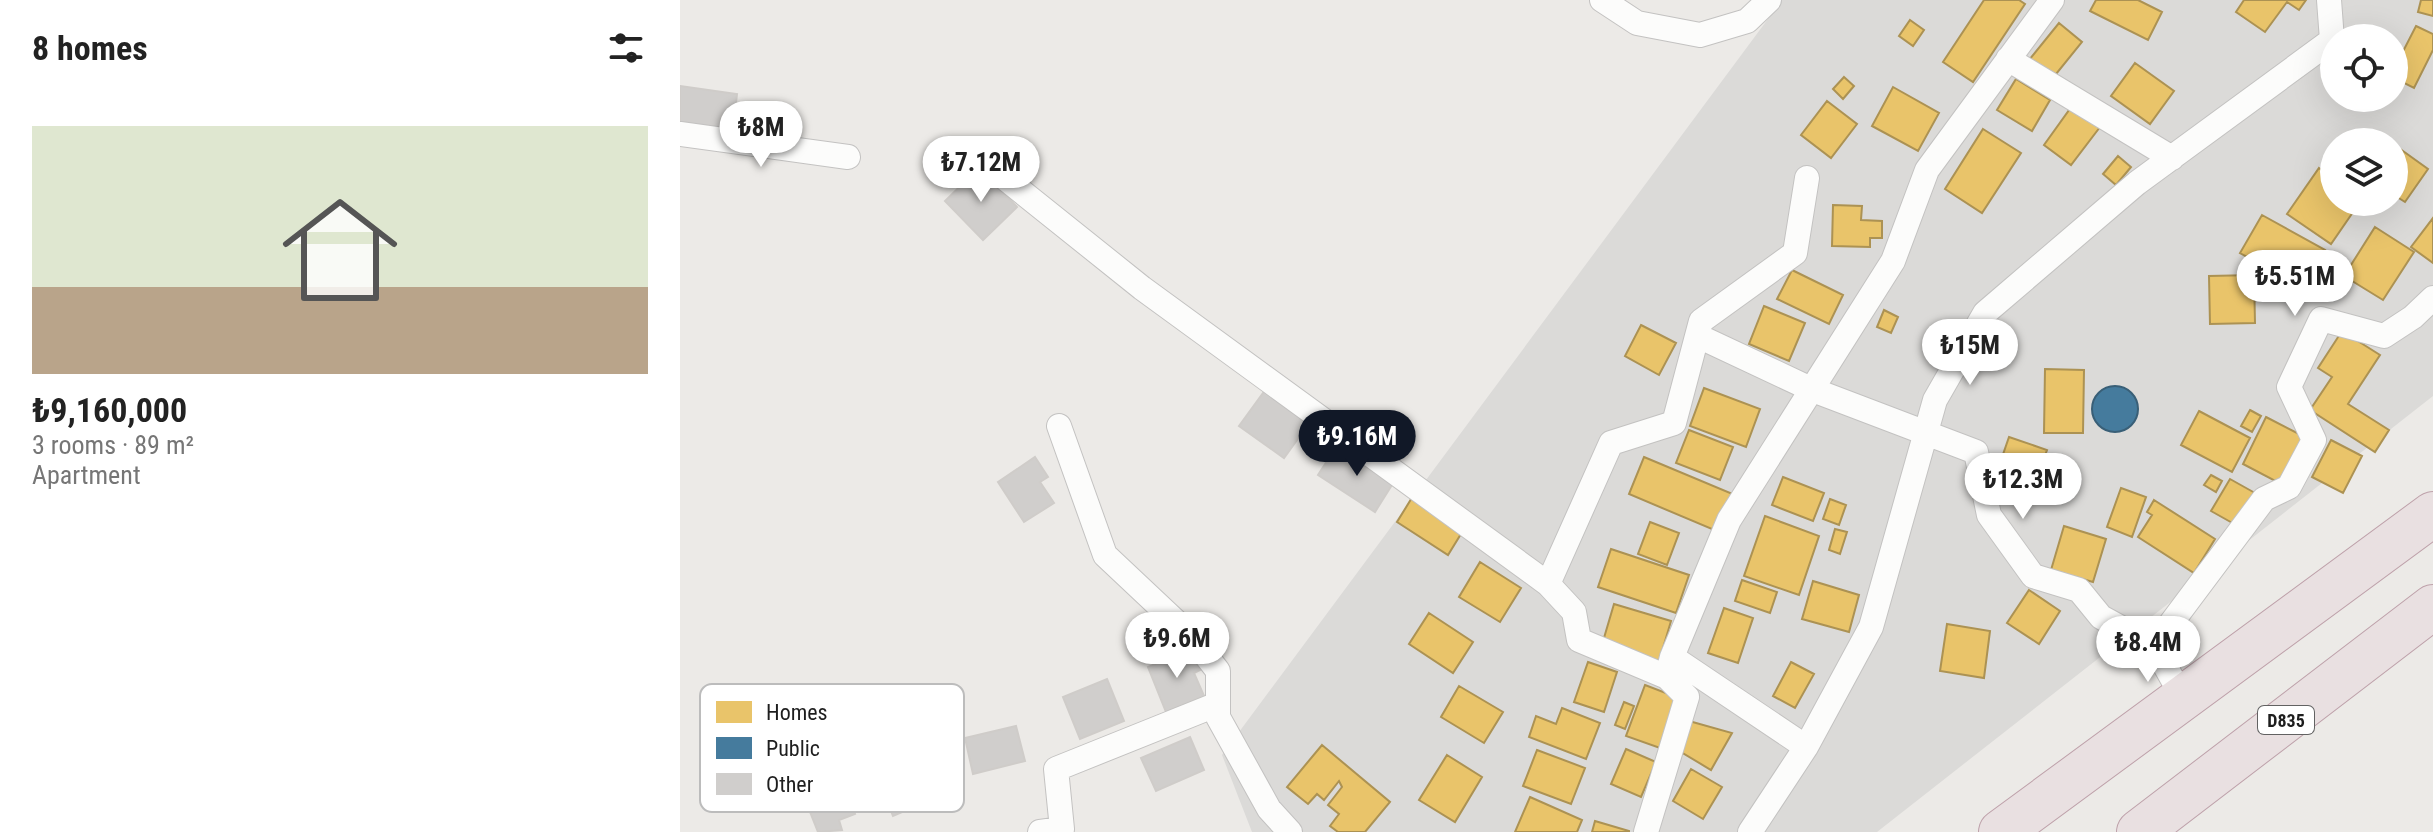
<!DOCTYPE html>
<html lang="en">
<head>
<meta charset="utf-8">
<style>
  body { margin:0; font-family:"Roboto Condensed",sans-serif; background:#f2f2f2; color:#222; height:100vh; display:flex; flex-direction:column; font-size:30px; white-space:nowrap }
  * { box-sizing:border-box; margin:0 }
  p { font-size:26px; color:#767676 }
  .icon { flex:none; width:44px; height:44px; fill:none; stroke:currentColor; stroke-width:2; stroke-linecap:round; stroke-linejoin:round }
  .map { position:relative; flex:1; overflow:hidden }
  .panel { display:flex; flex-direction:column; background:#fff; width:680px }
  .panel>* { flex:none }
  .tools { position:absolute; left:1640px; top:24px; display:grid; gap:16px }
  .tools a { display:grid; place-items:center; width:88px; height:88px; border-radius:50%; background:#fff; box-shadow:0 8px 32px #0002; font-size:40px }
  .price { position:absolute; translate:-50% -68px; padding:0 18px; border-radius:28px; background:#fff; color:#222; font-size:26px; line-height:52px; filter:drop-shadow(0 2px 4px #0008) }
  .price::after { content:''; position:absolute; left:50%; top:48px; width:24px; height:18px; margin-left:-12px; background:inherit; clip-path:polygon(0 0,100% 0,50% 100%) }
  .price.selected { background:#111827; color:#fff }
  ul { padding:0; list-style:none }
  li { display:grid; align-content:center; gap:16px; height:424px; padding:0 32px }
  li span { display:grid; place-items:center; height:248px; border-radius:0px; color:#555 }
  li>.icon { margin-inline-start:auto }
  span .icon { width:144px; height:144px; fill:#fffc; stroke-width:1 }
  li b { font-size:34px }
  h2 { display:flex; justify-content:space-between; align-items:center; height:96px; padding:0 32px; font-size:34px }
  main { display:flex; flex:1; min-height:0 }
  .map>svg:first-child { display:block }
  .residential { fill:#dbdad8; fill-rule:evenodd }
  .homes { fill:#e9c46a; stroke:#ac9253; stroke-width:2 }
  .public { fill:#457b9d; stroke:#395f77; stroke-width:2 }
  .building { fill:#d0cecc; stroke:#cfccc9; stroke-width:2 }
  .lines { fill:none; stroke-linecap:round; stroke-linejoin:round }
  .street-casing { stroke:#c3c2c1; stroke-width:26 }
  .highway-casing { stroke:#bea1aa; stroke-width:46 }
  .street { stroke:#fcfcfb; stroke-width:24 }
  .highway { stroke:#e9e0e1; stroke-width:44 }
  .labels { text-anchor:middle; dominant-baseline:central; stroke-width:8; stroke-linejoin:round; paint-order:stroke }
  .shield { fill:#fff; stroke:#626262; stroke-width:2 }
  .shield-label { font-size:18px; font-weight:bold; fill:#1e1e1e }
  .key { fill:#fff; stroke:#bcbcbc; stroke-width:2 }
  .key-label { font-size:22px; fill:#1e1e1e }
</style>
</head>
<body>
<main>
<section class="panel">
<h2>8 homes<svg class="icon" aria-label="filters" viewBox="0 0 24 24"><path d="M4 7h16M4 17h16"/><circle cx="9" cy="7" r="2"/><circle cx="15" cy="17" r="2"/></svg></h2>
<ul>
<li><span style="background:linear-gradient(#dfe7d0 65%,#b9a48a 0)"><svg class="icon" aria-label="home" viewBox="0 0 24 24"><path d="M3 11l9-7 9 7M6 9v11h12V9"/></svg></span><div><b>₺9,160,000</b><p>3 rooms · 89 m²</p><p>Apartment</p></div></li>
</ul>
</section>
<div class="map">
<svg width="1753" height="832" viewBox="0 0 1753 832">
  <rect width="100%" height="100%" fill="#eceae7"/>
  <!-- residential -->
  <path class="residential" d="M1102,0H1753V396L1197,832H572L542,755ZM1654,38H1714V98H1654ZM1654,142H1714V202H1654Z"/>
  <!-- homes -->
  <path class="homes" d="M1304,0H1339L1345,4L1293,82L1263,62Z
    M1416,0H1458L1482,12L1468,40L1410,11Z
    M1564,0H1626L1619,10L1607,2L1585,32L1556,12Z
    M1741,0H1753V16L1738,12Z
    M1230,20L1244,30L1233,46L1219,36Z
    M1379,23L1402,42L1372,79L1349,60Z
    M1736,26L1753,34V50L1734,88L1714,78V69Z
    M1455,63L1494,91L1470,124L1431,96Z
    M1164,77L1174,86L1163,99L1153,89Z
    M1336,79L1370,100L1352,131L1317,110Z
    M1213,87L1259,113L1238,151L1192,126Z
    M1147,101L1177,124L1151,158L1121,135Z
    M1392,106L1420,127L1391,165L1364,145Z
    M1303,129L1341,153L1302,213L1265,189Z
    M1716,146L1748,169L1725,202L1714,195Z
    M1438,156L1451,167L1436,185L1423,174Z
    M1639,168L1654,178V202H1680L1651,244L1607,214Z
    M1153,205L1182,206L1181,220L1202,221V238H1190V247L1152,246Z
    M1582,215L1645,250L1624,289L1560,253Z
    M1753,218V263L1731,247Z
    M1695,227L1734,252L1703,300L1664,276Z
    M1112,270L1163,295L1149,324L1097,299Z
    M1574,275L1575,323L1530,324L1529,276Z
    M1084,306L1125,323L1109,361L1069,344Z
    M1204,310L1218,317L1211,333L1197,327Z
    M961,325L996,343L979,375L945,356Z
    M1662,331L1700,355L1668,404L1709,430L1695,452L1630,410L1652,377L1638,368Z
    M1365,369L1404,370L1403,433H1364Z
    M1024,388L1080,409L1066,447L1010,426Z
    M1570,410L1581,416L1572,432L1561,426Z
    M1519,411L1570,438L1552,472L1501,445Z
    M1586,417L1625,437L1601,484L1563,464Z
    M1009,430L1053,447L1040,480L996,463Z
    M1329,437L1367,450L1355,482L1318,469Z
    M1651,440L1682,456L1663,493L1632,477Z
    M964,457L1055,495L1039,532L949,494Z
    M1531,475L1542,481L1536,492L1524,485Z
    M1103,477L1144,493L1133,521L1092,505Z
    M1550,479L1575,493L1556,525L1531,511Z
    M1441,488L1466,497L1452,537L1427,527Z
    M733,496L784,529L768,555L717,522Z
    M1150,499L1166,505L1159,525L1143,519Z
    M1474,500L1535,539L1514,573L1458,537L1472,515L1467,512Z
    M1085,516L1139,536L1119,595L1064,576Z
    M970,522L999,533L987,565L958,554Z
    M1384,526L1426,539L1413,582L1371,570Z
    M1155,529L1167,532L1160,554L1149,550Z
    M931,549L1009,575L996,613L918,587Z
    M800,562L841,588L820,622L779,597Z
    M1062,580L1097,592L1090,613L1055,601Z
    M1133,581L1179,595L1169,632L1122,619Z
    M1349,590L1380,611L1359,644L1327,623Z
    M934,604L991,621L978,665L921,648Z
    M1044,608L1073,618L1058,663L1028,653Z
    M749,613L793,642L773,673L729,644Z
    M1267,624L1310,631L1304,678L1260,671Z
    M908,662L937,672L924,712L894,702Z
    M1111,662L1134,674L1115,708L1093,696Z
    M965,685L999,698L980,748L946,736Z
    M779,686L823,712L804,743L761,717Z
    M944,702L954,706L945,729L935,725Z
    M882,708L920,723L906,759L849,737L856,716L876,724Z
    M1009,721L1052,733L1031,770L1001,752Z
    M642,745L710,802L685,832H658L650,826L659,814L648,805L662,787L659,781L644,800L637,794L628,804L607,787Z
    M946,749L976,762L961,797L931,784Z
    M857,750L905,768L891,804L843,786Z
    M767,755L802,777L775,822L739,800Z
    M1011,769L1042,787L1023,819L993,801Z
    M850,797L902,820L897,832H835Z
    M915,821L949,831V832H912Z"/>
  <!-- public -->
  <path class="public" d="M1412 409a23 23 0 1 1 46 0a23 23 0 1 1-46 0Z"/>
  <!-- building -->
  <path class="building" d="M0,86L57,94L53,129L0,122Z
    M299,168L337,207L303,240L265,201Z
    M586,389L630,422L604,458L559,426Z
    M658,444L715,480L695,512L638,475Z
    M355,457L368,477L360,482L374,503L344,522L318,482Z
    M511,649L520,670L514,673L524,696L486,712L468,667Z
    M427,679L444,721L400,739L383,697Z
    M336,726L345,761L293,774L285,738Z
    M510,737L524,770L476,791L461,758Z
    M231,747L253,799L213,816L191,763Z
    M162,780L175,814L159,820L162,830L138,832L123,794Z"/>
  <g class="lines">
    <!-- street casing -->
    <g class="street-casing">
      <path id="street" d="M922,0L957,23L1020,35L1067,21L1089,0
        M1328,59L1492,158
        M0,134L168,157
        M306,163L462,288L868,584L894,612L899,640L987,677
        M1018,336L1133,390L1296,452L1309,515L1353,576L1399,590L1421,617L1474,646L1584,499L1609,487L1634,440L1609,387L1641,319L1704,336L1733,317L1753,298
        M379,426L425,555L510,635L538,671V717L589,809L610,832
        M868,584L931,443L994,423L1021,321L1115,253L1127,178
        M1474,646L1503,698
        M992,657L1126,747
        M360,832L382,829L376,769L538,704
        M966,832L1007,697L987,677L992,657L1049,520L1213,261L1247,170L1372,0
        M1070,832L1126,747L1191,627L1255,400L1305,313L1457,183L1652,40L1649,0"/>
    </g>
    <!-- highway casing -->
    <g class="highway-casing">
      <path id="highway" d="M1321,832L1753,514
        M1459,832L1753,607"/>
    </g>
    <!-- street -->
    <use href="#street" class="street"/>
    <!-- highway -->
    <use href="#highway" class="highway"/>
  </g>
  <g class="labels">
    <!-- shield labels -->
    <rect class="shield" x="1578" y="706" width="56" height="28" rx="6"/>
    <g class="shield-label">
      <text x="1606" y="720">D835</text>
    </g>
  </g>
  <!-- legend -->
  <rect x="20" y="684" width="264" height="128" rx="12" class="key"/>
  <rect x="36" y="701" width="36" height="22" fill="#e9c46a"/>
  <rect x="36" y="737" width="36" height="22" fill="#457b9d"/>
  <rect x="36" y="773" width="36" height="22" fill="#d0cecc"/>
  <g class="key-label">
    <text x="86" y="720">Homes</text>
    <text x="86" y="756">Public</text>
    <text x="86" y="792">Other</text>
  </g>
</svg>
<div class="tools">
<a><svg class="icon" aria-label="locate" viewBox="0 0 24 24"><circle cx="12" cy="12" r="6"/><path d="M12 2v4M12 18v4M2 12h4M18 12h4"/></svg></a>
<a><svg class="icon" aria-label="layers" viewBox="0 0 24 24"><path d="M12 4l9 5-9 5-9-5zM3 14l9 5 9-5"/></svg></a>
</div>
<b class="price" style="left:81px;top:169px">₺8M</b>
<b class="price" style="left:301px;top:204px">₺7.12M</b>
<b class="price" style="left:1615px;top:318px">₺5.51M</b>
<b class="price" style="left:1290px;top:387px">₺15M</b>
<b class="price selected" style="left:677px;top:478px">₺9.16M</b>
<b class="price" style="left:1343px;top:521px">₺12.3M</b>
<b class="price" style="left:497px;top:680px">₺9.6M</b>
<b class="price" style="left:1468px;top:684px">₺8.4M</b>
</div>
</main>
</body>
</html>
